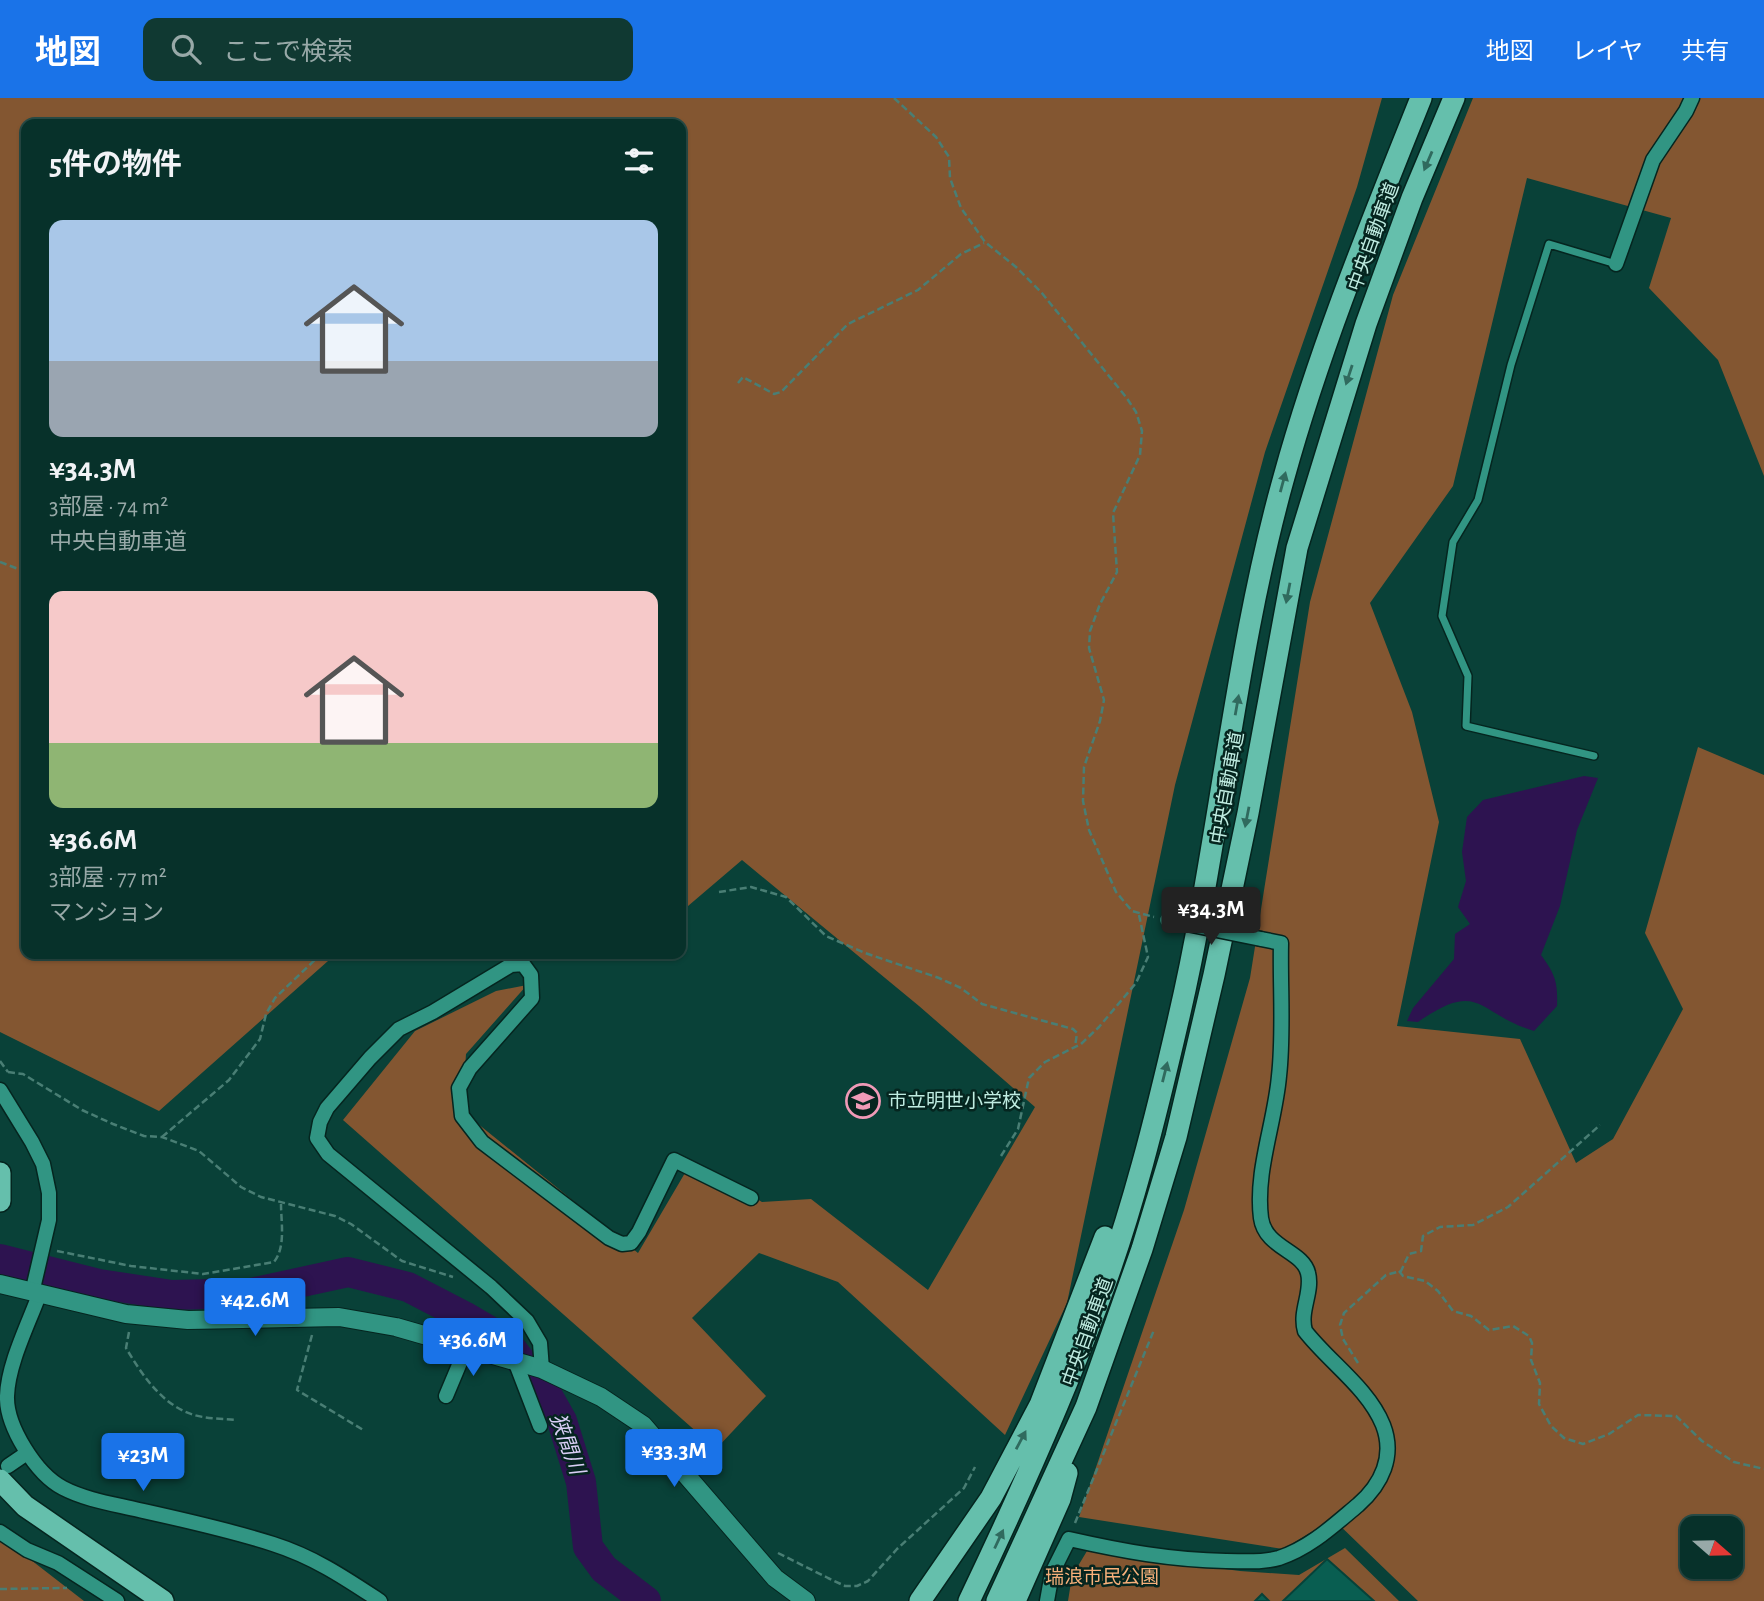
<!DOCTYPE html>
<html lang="ja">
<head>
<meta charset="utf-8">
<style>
  body { margin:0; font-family:"Alegreya Sans","Noto Sans JP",sans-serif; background:#103932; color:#f1f3f6; height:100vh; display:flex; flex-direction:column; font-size:26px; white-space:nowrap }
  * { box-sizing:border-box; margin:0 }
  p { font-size:23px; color:#98a9a8 }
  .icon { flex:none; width:38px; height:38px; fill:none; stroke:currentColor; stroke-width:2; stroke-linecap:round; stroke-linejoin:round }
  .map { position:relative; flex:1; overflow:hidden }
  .panel { position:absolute; left:21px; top:21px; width:665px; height:840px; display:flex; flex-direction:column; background:#07312a; border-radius:14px; box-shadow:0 2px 5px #0004,0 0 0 2px #284c47 }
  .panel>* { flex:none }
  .needle { width:46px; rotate:110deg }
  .fabs { position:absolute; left:1680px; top:1418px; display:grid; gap:14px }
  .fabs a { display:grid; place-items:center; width:63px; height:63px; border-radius:14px; background:#07312a; box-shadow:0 2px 5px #0004,0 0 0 2px #284c47; font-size:35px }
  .price { position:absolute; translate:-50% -60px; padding:0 16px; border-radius:7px; background:#1a73e8; color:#fff; font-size:23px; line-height:46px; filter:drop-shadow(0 2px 4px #0008) }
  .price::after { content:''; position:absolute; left:50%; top:42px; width:21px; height:16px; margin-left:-10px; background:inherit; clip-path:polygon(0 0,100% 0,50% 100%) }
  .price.on { background:#222; color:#fff }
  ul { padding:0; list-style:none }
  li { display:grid; align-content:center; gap:14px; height:371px; padding:0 28px }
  li span { display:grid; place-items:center; height:217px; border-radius:14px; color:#555 }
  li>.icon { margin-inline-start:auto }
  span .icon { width:126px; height:126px; fill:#fffc; stroke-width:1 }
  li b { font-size:30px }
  h2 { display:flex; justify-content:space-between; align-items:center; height:84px; padding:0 28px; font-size:30px }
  header { display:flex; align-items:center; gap:42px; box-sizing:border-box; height:98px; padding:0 35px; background:#1a73e8; color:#fff }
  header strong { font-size:33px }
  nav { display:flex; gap:38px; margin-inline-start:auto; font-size:24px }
  .search { width:490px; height:63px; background:#103932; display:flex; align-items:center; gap:18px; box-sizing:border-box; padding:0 24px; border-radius:14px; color:#98a9a8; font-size:26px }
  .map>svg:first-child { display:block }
  .green { fill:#835631; fill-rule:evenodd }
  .water { fill:#2d1350 }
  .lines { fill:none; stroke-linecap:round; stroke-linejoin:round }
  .river { stroke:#2d1350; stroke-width:30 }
  .building { fill:#095e51; stroke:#064239; stroke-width:2 }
  .lane-casing { stroke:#05251f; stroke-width:10 }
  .street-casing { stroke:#05251f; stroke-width:17 }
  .secondary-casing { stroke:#05251f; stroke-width:20 }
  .highway-casing { stroke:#05251f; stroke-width:24 }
  .path { stroke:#497e74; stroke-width:2.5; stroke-dasharray:7 3.5; stroke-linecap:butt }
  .lane { stroke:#319583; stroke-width:7 }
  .street { stroke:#319583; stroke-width:14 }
  .secondary { stroke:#319583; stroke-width:18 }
  .highway { stroke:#65bfac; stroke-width:21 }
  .street-bridge-casing { stroke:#05251f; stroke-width:17; stroke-linecap:butt }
  .street-bridge { stroke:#319583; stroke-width:14 }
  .oneway { fill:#306a5e }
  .labels { text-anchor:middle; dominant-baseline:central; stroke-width:5; stroke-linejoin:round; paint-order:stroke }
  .street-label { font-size:19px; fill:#bfece1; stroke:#05251f }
  .poi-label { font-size:19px; fill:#bfece1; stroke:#05251f; text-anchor:start }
  .park-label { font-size:19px; fill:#f8b17b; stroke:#05251f }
  .water-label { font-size:21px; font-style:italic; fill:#d9cef5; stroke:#05251f }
</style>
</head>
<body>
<header>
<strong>地図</strong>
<div class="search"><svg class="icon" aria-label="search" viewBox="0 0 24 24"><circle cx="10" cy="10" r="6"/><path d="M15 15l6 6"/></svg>ここで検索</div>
<nav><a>地図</a><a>レイヤ</a><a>共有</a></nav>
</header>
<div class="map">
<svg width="1764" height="1503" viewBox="0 0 1764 1503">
  <rect width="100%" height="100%" fill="#094138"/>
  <!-- green -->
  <path class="green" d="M0,0H1382L1357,89L1265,354L1175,687L1067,1205L1005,1337L838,1184L759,1155L692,1220L766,1298L716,1351L343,1022L415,933L496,893L527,887L466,956L462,1013L638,1155L692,1063L762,1104L811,1101L928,1192L1035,1009L919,908L742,762L681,814V26H26V856H366L328,863L159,1013L0,934Z
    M1473,0H1764V378L1718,262L1649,190L1671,120L1527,80L1453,388L1370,505L1412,614L1439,724L1397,928L1520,941L1576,1065L1613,1041L1683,911L1645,835L1698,649L1764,677V1503H1418L1333,1421L1283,1451L1079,1419L1184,1112L1250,880L1310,504L1393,197ZM1692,1430H1731V1468H1692Z
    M0,1438L84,1503H0Z
    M1345,1450L1399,1503H1068L1072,1478L1087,1453L1240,1473L1299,1477Z"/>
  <!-- water -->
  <path class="water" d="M1584,678L1598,680L1577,732L1560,808L1541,857C1555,876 1558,884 1557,908L1534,933C1477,916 1481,880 1418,924L1407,923L1413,910L1454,861L1455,836L1470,826L1458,809L1466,783L1462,754L1467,719L1483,702Z"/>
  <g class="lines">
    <!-- river -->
    <path class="river" d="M0,1161L99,1186L172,1197L251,1195L348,1174L408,1189L464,1218L505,1242L549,1300L562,1323L581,1384L588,1449L604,1471L646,1503"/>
  </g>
  <!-- building -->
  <path class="building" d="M1327,1461L1374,1503H1283Z
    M1262,1496L1269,1503H1255Z"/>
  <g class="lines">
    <!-- lane casing -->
    <g class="lane-casing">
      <path id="lane" d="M1594,658L1466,628L1468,578L1442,518L1453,444L1478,402L1511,267L1549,146L1616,166"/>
    </g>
    <!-- street casing -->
    <g class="street-casing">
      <path id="street" d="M1616,166L1653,62L1686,13L1692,0
        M0,992L32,1044L43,1066L49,1095V1122L32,1195
        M39,1197C28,1227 8,1266 7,1298C6,1328 36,1376 63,1390C86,1402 114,1406 139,1412C184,1422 230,1432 273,1446C314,1459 345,1480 380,1503
        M515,1263L540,1328
        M542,1271L540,1245L527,1223L491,1189L328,1056L317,1040L320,1024L327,1010L370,960L399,931L433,914L511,867L523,866L531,877L532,900L470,970L459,990L462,1018L482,1044L609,1140L622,1146L631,1145L639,1134L674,1062L751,1100
        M446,1298L467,1248
        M8,1368L27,1355
        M0,1434L27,1452L58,1465L117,1503
        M1047,1503L1052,1475L1069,1441C1122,1453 1171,1462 1226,1463C1244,1463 1262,1465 1279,1460C1310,1450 1334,1427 1358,1407C1382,1386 1395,1358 1383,1327C1368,1290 1329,1264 1305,1233C1299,1213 1313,1194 1308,1175C1303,1153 1265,1150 1261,1120C1255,1073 1275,1025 1279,978C1284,934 1280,889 1281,845L1261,841"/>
    </g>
    <!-- secondary casing -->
    <g class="secondary-casing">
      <path id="secondary" d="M0,1186L126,1216L188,1222L339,1219L396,1229L542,1271L601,1299L643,1327L775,1480L806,1503"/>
    </g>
    <!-- highway casing -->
    <g class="highway-casing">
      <path id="highway" d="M0,1075V1103
        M0,1382L25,1408L163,1503
        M920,1503L991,1400L1040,1307L1105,1139
        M969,1503C1016,1405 1060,1307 1098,1205C1132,1115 1156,1018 1178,923C1220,744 1234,557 1284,379C1320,249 1371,125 1421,0
        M997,1503L1086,1309L1142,1151L1176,1039L1214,877L1248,715L1297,450L1366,226L1412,100L1454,0
        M1015,1503L1060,1401L1067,1375"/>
    </g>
    <!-- path -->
    <path class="path" d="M894,0L936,39L949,59L950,80L961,110L985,144L1016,169L1041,194L1126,299L1136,314L1142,333L1140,357L1113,415L1117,474L1100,506L1090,533L1089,550L1104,602L1100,623L1084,669L1083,703L1089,732L1116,794L1132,813L1154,819
      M738,285L743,279L774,296L781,294L848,226L918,192L961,156L984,145
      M0,464L26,474
      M719,794L751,789L786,799L826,838L865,855L939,880L961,890L982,906L1073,931L1077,935L1075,949
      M0,963L8,974
      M8,974L23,976L82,1012L113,1026L144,1038L162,1039L199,1053L241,1089L261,1099L335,1118L351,1126L402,1163L453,1179
      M162,1039L229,982L260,941L266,916L275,900L321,856
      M1001,1058L1018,1031L1029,980L1045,964L1081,946L1099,929L1136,885L1148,859L1139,817
      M57,1153L131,1168L203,1176L274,1164C286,1149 281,1124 281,1106
      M1399,1173L1403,1178L1425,1183L1438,1193L1453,1213L1471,1218L1489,1232L1513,1228L1529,1238L1532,1245L1531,1262L1540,1285L1539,1306L1551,1328L1564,1340L1583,1346L1609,1336L1638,1317L1676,1318L1702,1343L1734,1364L1764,1371
      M129,1234L126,1250C144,1280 166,1313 203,1319C214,1321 226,1321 237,1322
      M312,1237L297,1292L365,1333
      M1358,1265L1343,1241L1340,1227L1344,1215L1386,1177L1401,1173L1409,1156L1421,1153L1423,1138L1440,1129L1473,1127L1508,1109L1600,1027
      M1075,1425L1154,1232
      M778,1455L828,1480L845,1488H857L868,1483L897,1451L964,1390L975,1369
      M0,1491L67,1490"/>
    <!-- lane -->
    <use href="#lane" class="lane"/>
    <!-- street -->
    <use href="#street" class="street"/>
    <!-- secondary -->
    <use href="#secondary" class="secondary"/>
    <!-- highway -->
    <use href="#highway" class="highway"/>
    <!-- street-bridge casing -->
    <g class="street-bridge-casing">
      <path id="street-bridge" d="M1167,822L1261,841"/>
    </g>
    <!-- street-bridge -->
    <use href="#street-bridge" class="street-bridge"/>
  </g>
  <!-- one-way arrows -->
  <defs><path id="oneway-solid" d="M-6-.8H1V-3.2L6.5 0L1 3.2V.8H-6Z" transform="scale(1.75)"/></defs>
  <g class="oneway">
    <use href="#oneway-solid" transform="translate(1428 63) rotate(113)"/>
    <use href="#oneway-solid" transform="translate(1349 277) rotate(108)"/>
    <use href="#oneway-solid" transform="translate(1283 384) rotate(-75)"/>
    <use href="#oneway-solid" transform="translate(1288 495) rotate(101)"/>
    <use href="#oneway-solid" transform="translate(1237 607) rotate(-80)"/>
    <use href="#oneway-solid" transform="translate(1247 719) rotate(101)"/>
    <use href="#oneway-solid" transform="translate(1165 974) rotate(-76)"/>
    <use href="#oneway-solid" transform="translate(1021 1342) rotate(-62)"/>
    <use href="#oneway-solid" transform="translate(999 1441) rotate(-65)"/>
  </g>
  <!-- icons -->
  <defs>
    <g id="school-ring" transform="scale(1.75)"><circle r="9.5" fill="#05251f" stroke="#f09ab7" stroke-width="1.5"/><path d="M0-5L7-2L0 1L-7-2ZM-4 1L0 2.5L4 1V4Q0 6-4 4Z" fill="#f09ab7"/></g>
  </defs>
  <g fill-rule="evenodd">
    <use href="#school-ring" x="863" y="1003"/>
  </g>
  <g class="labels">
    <!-- street labels -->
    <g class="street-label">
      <text transform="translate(1374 139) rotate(-70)">中央自動車道</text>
      <text transform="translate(1228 690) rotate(-80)">中央自動車道</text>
      <text transform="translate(1088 1234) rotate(-70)">中央自動車道</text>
    </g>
    <!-- poi labels -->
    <g class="poi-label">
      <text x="888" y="1003">市立明世小学校</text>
    </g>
    <!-- park labels -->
    <g class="park-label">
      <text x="1102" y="1479">瑞浪市民公園</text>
    </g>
    <!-- water labels -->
    <g class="water-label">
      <text transform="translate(567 1346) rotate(70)">狭間川</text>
    </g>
  </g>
</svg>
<div class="fabs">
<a><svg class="needle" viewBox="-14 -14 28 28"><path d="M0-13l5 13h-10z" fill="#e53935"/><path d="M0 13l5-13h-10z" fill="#98a9a8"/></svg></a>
</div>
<b class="price on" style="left:1211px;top:849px">¥34.3M</b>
<b class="price" style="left:255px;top:1240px">¥42.6M</b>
<b class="price" style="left:473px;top:1280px">¥36.6M</b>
<b class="price" style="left:674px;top:1391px">¥33.3M</b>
<b class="price" style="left:143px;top:1395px">¥23M</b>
<section class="panel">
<h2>5件の物件<svg class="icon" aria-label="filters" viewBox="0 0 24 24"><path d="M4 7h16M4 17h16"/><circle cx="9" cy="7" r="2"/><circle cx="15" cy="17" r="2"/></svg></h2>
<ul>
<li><span style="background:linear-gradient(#a9c7e8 65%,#9aa5b1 0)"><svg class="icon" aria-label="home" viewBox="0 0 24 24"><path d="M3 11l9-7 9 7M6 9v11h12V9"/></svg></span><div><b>¥34.3M</b><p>3部屋 · 74 m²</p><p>中央自動車道</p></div></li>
<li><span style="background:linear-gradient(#f6c9c9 70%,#8fb573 0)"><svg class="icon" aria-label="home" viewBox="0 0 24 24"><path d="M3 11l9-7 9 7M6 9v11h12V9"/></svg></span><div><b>¥36.6M</b><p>3部屋 · 77 m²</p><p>マンション</p></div></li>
</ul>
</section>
</div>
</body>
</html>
